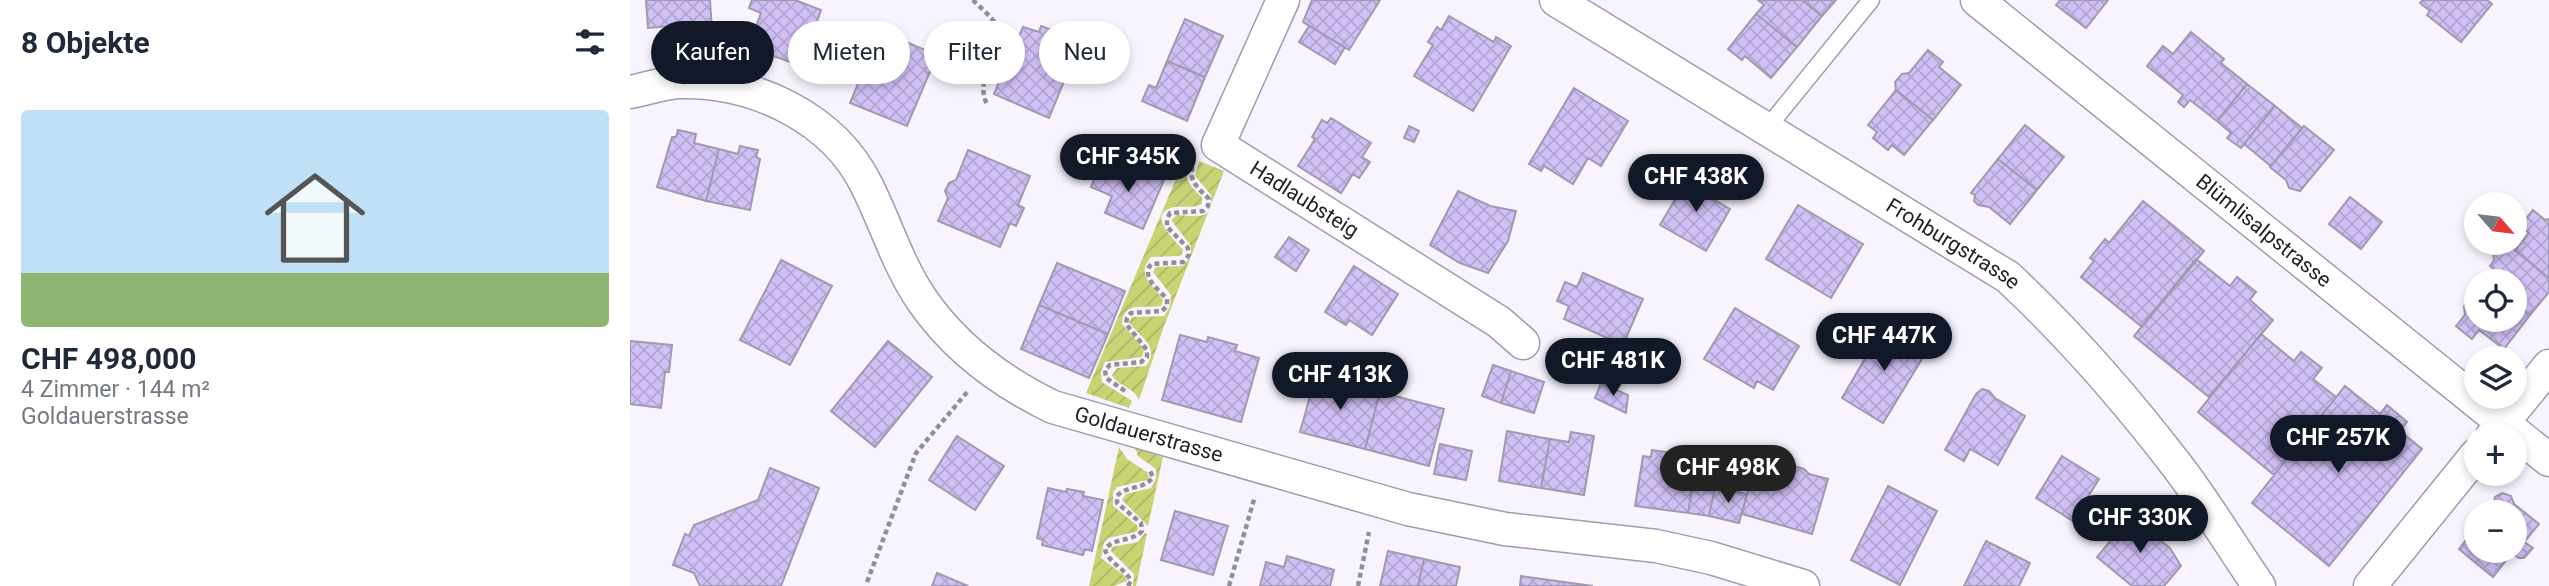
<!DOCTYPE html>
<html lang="de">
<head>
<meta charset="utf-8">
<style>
  body { margin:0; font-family:Roboto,sans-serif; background:#f6f6f7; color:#1f2937; height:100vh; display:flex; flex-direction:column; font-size:26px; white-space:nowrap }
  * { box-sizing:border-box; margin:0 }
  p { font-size:23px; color:#747a83 }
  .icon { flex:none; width:38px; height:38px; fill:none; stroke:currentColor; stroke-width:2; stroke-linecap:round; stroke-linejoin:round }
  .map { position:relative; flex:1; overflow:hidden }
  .drawer { display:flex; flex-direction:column; background:#fff; width:630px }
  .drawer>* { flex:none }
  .top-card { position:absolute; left:21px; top:21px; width:665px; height:63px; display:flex; gap:14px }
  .needle { width:46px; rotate:118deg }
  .controls { position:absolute; left:1834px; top:192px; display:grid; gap:14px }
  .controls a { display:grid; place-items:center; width:63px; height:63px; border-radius:50%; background:#fff; box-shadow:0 4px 10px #0003; font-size:35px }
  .price { position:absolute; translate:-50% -60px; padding:0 16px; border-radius:24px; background:#111827; color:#fff; font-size:23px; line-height:46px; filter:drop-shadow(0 2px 4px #0008) }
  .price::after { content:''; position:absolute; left:50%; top:42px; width:21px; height:16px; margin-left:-10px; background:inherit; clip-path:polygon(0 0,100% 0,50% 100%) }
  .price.current { background:#222; color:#fff }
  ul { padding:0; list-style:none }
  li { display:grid; align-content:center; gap:14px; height:371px; padding:0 21px }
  li span { display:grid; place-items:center; height:217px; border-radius:7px; color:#555 }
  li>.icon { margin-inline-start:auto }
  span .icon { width:126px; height:126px; fill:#fffc; stroke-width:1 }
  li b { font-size:30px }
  h2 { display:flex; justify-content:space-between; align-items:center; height:84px; padding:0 21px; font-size:30px }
  .tag { padding:0 24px; border-radius:32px; background:#fff; box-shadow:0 4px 10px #0003; font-size:24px; line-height:63px }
  .tag.current { background:#111827; color:#fff }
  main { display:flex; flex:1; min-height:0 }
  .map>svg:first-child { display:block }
  .garden { fill:url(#garden-furrows) }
  .building { fill:url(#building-cross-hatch); stroke:#a099b0; stroke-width:2 }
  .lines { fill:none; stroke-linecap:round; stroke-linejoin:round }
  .service-casing { stroke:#a19bb1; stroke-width:19 }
  .minor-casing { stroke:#a19bb1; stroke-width:35 }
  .path { stroke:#918e97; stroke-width:4.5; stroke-dasharray:5 3.5; stroke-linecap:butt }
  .service { stroke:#fff; stroke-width:16 }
  .minor { stroke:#fff; stroke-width:32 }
  .labels { text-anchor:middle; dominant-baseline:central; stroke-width:6; stroke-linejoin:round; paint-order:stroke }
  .street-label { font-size:21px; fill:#211e27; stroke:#fff }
</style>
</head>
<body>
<main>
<section class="drawer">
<h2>8 Objekte<svg class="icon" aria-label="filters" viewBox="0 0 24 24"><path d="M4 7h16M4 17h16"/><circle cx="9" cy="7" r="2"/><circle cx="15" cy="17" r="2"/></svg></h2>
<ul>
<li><span style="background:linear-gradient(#bfe0f5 75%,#8fb573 0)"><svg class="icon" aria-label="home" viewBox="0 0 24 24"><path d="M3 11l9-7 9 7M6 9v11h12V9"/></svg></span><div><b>CHF 498,000</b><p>4 Zimmer · 144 m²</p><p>Goldauerstrasse</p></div></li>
</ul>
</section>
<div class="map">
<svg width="1919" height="586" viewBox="0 0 1919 586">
  <defs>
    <pattern id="garden-furrows" width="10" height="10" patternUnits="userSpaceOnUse" patternTransform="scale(1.75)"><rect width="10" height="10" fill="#c8d474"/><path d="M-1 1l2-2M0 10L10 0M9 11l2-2" fill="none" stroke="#acb664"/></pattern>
    <pattern id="building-cross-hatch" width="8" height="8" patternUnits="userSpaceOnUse" patternTransform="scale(1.75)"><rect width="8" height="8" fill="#d1c0f5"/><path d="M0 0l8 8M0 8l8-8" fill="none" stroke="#b3a5d2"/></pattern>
  </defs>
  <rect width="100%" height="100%" fill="#f7f4fe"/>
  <!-- garden -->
  <path class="garden" d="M556,155L560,157C552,176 558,185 572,197V204C563,209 554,205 544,207C515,214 544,239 553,250L552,254L549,256L521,257C505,276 523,284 533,300L531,306C514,309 493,300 492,324L514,349L512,357L475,362L471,371L472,382L502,401L499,408L496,407L456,393Z
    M569,161L594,171L533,329L509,400C504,387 489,387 482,375L487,368L516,366C531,346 510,338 499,322L502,317L534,316L540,306L541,295L523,272L526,267L552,266L561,257V246L541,220L547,215C565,216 584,222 581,195L565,176Z
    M489,447L497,459L517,472L519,477L517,480L487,487L483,493V506L507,525L508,529L506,532L478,538L474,543L471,558L496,577L497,581L484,586H459Z
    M505,448L533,457L518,526L492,500L496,494L521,488L526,478V469L508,456Z
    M515,533L517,534L506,586H503L504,574L481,551L482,547L508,542Z"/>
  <!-- building -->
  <path class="building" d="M16,0H80L82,31L66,32L65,24L18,28Z
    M122,0H165L191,10L171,66L135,53L140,41L123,35L131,13L119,8Z
    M682,0H750L719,50L673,22Z
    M1128,0H1172L1192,16L1167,47L1126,14L1134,5Z
    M1172,0H1206L1192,16Z
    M1430,0H1478L1456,28L1426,5Z
    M1793,0H1857L1862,4L1831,42L1797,15L1800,11L1790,3Z
    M1126,14L1167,47L1141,78L1115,56L1112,60L1098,49Z
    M819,16L864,42L866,37L881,46L843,111L784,76L803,45L798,42L807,27L811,30Z
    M555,19L593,36L575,77L537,61Z
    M411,26L427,32L425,40L447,50L419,118L364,94L393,27L409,32Z
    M679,26L715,47L705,64L669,42Z
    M250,31L307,55L277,126L220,103Z
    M1561,32L1594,59L1591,63L1617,84L1587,121L1560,100L1554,107L1548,102L1553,95L1517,66L1533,46L1543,54Z
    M1298,50L1313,62L1309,67L1331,85L1303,120L1266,90L1265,82L1272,74L1279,73Z
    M537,61L575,77L557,121L512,101L519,85L526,88Z
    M1617,84L1645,106L1611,148L1597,138L1601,133L1587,121Z
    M944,88L998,121L971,166L958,158L943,184L914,166L911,171L899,164Z
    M1266,90L1303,120L1274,155L1262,145L1258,150L1243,138L1247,132L1238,125Z
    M1645,106L1672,128L1641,166L1614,144Z
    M701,118L741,143L732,157L740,162L729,178L723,174L711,193L668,166L685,139L682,137L692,120L697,123Z
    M1395,125L1434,157L1407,190L1368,159Z
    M779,126L789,131L784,142L774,138Z
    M1674,126L1704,150L1670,191L1659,188L1656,180L1640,167Z
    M48,130L66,134L64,143L89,149L76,201L27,187L42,137H46Z
    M110,146L128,150L126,157L130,159L120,210L76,201L89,149L108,154Z
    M338,150L400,176L388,205L394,208L386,226L380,223L370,247L308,221L318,198L315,191L319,183L326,180Z
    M1368,159L1407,190L1380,224L1359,207L1348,205L1344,201L1345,195L1341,193Z
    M471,163L510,179L514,171L534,180L513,229L475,213L482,196L461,187Z
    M1065,174L1084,186L1078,196L1100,209L1076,251L1030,225L1056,181L1059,184Z
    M828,191L860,206L886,211L878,241L858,273L830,263L800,245Z
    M1720,197L1752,222L1731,249L1699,224Z
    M1513,201L1574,251L1512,327L1451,277L1464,261L1460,258L1475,239L1479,243Z
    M1168,205L1233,244L1201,298L1136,259Z
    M1903,210L1915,220L1919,219V278L1885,250L1899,233L1890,226Z
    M659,237L679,250L666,271L645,257Z
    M1877,244L1919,278V292L1900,315L1885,303V282H1861L1868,273L1860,266L1864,260L1863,254L1871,245Z
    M1566,259L1600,286L1607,277L1626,292L1620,300L1643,320L1579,397L1504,336Z
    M151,260L202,286L160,365L110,340Z
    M427,263L495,291L478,334L409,305Z
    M724,266L768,294L742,335L719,320L716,325L695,312Z
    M953,273L1013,299L993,345L934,319L939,306L927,301L935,282L947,287Z
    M1846,299V320H1885V303L1900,315L1874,349L1849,330L1842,339L1826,326L1835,315L1834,306L1838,301Z
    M409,305L478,334L459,378L391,349Z
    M1105,308L1169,346L1143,390L1127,381L1124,388L1074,359Z
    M1256,324L1298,349L1253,423L1212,398L1237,355L1230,351L1239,337L1246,341Z
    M1631,334L1664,361L1671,352L1692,368L1683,379L1706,397L1644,475L1568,412Z
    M550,335L577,342L578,337L607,345L605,351L629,358L611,422L532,400Z
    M0,341L42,345L39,372H35L31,408L0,404Z
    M258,341L302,377L245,447L201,411Z
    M863,365L881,371L871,403L852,396Z
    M881,371L914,382L904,413L871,403Z
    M686,375L750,392L735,449L670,432Z
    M971,383L998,395L996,413L965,398Z
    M1715,386L1750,414L1757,405L1777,422L1770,431L1792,449L1699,566L1622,503Z
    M1352,389L1359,391L1365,398L1395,416L1368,465L1340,449L1334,461L1315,450L1346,394Z
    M750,392L814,409L799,466L735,449Z
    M877,431L920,439L911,488L869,481Z
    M941,432L964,436L954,495L911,488L920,439L939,442Z
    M327,436L374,466L345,510L299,480Z
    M810,444L842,451L836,480L804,474Z
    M1022,450L1058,455L1057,461L1066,463L1058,513L1005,506L1013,456L1021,457Z
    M1432,456L1469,479L1443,521L1406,498Z
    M1122,458L1156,467L1161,465L1174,469L1179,474L1198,479L1182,534L1112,514L1119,487L1114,486Z
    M140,468L189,488L151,586H70L64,573L43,565L55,534L59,536L64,525L128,500Z
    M1063,483L1085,487L1079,516L1058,513Z
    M1258,486L1307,511L1270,585L1221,560Z
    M1085,487L1117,494L1109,523L1079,516Z
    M418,488L436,492L437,489L454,492L453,496L473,500L462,551L455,549L453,555L412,545L413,540L407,538Z
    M1872,493L1881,496L1884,504L1909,524L1894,542L1903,548L1894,558H1889L1882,553L1863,577L1829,549L1846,527V551H1885V513H1858L1863,506L1865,497Z
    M545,511L598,526L583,575L531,560Z
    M1505,511L1523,526L1519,532L1540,548L1551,566L1534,586H1502L1467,557Z
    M1356,541L1400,563L1389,586H1334Z
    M758,551L794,559L788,586H750Z
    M657,556L704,570L700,586H630L636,562L654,567Z
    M794,559L830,567L826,586H788Z
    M307,573L338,586H302Z
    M891,576L963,586H890Z"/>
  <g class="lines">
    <!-- service casing -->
    <g class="service-casing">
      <path id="service" d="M1137,128L1241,0"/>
    </g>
    <!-- minor casing -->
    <g class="minor-casing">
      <g id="minor">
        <path id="s1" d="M653,0L588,145L869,322L893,343"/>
        <path id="s2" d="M926,0L1378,277C1440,335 1496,399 1548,467C1577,505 1602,547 1629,586"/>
        <path id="s3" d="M1347,0L1919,460"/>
        <path id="s4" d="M0,92C17,89 35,82 52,82C125,81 204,118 237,186C256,224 268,265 292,300C325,348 371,382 423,407L778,509L875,529L1026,546L1081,558L1173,586"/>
        <path d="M1862,436L1919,366"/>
        <path d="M1740,586L1846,455"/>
      </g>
    </g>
    <!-- path -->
    <path class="path" d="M343,0C351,9 365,18 368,30C373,52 342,79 358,106
      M495,391L476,378L475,370L480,365L511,362L517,357V350L496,324L497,318L501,313L532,311L537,306V299C528,289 511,277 521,264L553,262L559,255L558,248L537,227V219L540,213L573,211L578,206L579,199C567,187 557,180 564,163
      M237,582L286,453L338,391
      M498,586L501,581C495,568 478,563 475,549C485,537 502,542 512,531L511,523L487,503V496C497,485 514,490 523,477L519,469
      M599,586L625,496
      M728,586L739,532"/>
    <!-- service -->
    <use href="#service" class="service"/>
    <!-- minor -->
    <use href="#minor" class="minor"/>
  </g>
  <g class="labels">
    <!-- street labels -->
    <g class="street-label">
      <text stroke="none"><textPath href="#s1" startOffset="261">Hadlaubsteig</textPath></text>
      <text stroke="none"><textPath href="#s3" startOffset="368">Blümlisalpstrasse</textPath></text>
      <text stroke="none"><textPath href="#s2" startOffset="466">Frohburgstrasse</textPath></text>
      <text stroke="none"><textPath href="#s4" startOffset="674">Goldauerstrasse</textPath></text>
    </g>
  </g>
</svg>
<div class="controls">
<a><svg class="needle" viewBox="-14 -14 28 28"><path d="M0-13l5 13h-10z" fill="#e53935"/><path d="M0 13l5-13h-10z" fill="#747a83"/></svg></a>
<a><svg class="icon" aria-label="locate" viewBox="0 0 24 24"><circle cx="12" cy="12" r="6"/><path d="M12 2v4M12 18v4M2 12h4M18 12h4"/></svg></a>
<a><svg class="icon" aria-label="layers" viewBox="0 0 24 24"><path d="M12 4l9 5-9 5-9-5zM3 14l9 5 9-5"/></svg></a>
<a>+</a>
<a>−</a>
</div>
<b class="price" style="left:498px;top:194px">CHF 345K</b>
<b class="price" style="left:1066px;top:214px">CHF 438K</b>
<b class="price" style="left:1254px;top:373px">CHF 447K</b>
<b class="price" style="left:983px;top:398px">CHF 481K</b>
<b class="price" style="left:710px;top:412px">CHF 413K</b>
<b class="price" style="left:1708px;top:475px">CHF 257K</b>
<b class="price current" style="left:1098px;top:505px">CHF 498K</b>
<b class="price" style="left:1510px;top:555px">CHF 330K</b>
<div class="top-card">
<a class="tag current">Kaufen</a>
<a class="tag">Mieten</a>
<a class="tag">Filter</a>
<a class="tag">Neu</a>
</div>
</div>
</main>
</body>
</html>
